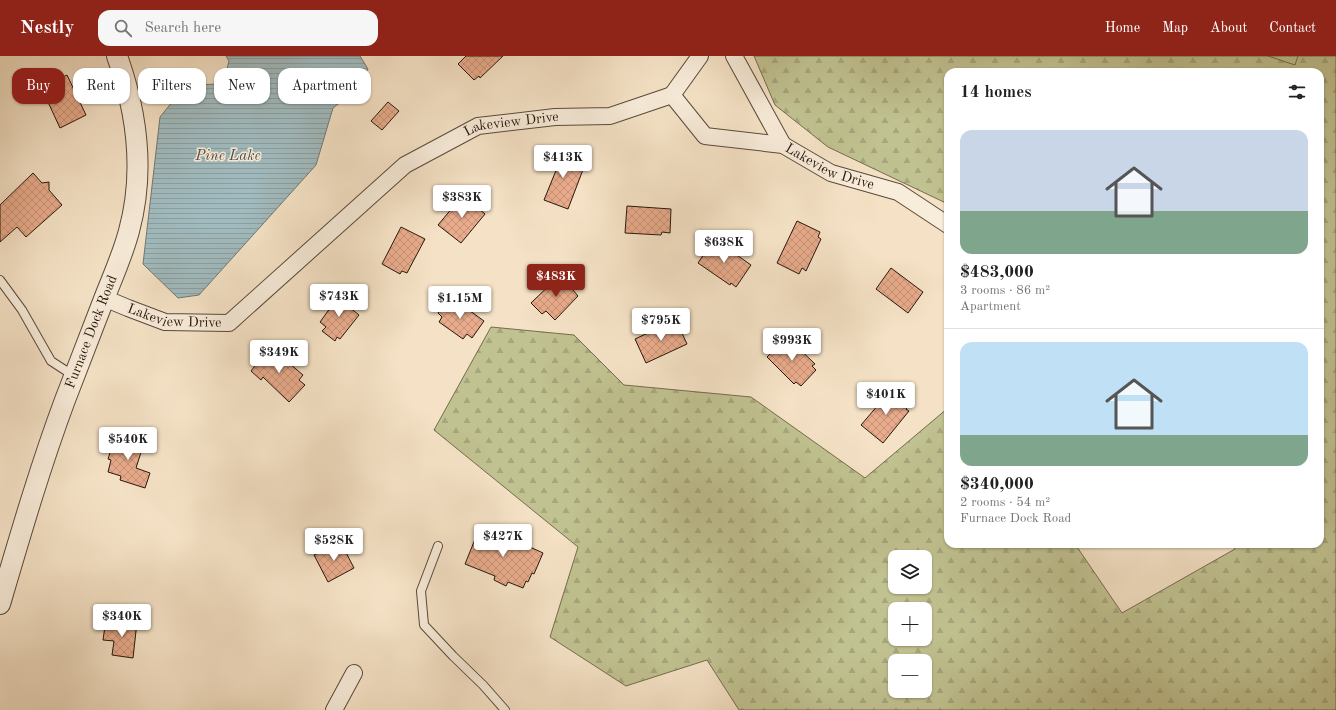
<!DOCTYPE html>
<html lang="en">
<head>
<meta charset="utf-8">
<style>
  body { margin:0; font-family:"Old Standard TT",serif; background:#f6f6f6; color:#202124; height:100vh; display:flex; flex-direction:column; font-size:15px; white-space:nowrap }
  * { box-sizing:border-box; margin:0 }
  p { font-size:13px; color:#757577 }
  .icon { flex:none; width:22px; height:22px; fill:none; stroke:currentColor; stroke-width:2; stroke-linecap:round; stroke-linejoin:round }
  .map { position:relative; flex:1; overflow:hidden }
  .panel { position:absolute; left:944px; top:12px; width:380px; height:480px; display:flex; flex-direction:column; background:#fff; border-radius:12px; box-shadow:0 1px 3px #0004 }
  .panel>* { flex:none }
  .banner { position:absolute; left:12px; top:12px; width:380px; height:36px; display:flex; gap:8px }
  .buttons { position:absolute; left:888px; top:494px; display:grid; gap:8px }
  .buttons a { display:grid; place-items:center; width:44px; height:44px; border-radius:8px; background:#fff; box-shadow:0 1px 3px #0004; font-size:20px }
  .price { position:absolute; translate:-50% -34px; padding:0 9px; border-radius:4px; background:#fff; color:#222; font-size:13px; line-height:26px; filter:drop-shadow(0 1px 2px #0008) }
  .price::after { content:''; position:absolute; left:50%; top:24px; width:12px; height:9px; margin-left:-6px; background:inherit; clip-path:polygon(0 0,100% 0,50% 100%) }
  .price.active { background:#8f2418; color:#fff }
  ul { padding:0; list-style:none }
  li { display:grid; align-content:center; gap:8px; height:212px; padding:0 16px }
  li+li { border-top:1px solid #e0e0e0 }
  li span { display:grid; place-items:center; height:124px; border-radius:12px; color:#555 }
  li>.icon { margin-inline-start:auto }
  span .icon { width:72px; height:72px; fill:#fffc; stroke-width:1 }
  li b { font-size:17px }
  h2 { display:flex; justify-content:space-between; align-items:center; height:48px; padding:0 16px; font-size:17px }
  .chip { padding:0 14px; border-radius:12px; background:#fff; box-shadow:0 1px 3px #0004; font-size:14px; line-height:36px }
  .chip.active { background:#8f2418; color:#fff }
  header { display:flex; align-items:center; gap:24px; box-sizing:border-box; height:56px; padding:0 20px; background:#8f2418; color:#fff }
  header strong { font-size:19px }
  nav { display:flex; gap:22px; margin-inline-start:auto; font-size:14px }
  .search { width:280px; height:36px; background:#f6f6f6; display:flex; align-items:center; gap:10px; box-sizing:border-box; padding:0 14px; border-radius:12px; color:#757577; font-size:15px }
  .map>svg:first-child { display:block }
  .forest { fill:url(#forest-firs); stroke:#746c4e; fill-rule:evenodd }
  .pitch { fill:#c1c291; stroke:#746c4e }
  .water { fill:url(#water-rules); stroke:#707977 }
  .building { fill:url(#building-cross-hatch); stroke:#27170b }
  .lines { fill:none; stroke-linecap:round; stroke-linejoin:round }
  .service-casing { stroke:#5a4a3a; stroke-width:10 }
  .minor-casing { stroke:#5a4a3a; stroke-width:18 }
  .tertiary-casing { stroke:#5a4a3a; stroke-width:22 }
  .service { stroke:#f8ecda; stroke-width:8 }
  .minor { stroke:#f8ecda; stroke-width:16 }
  .tertiary { stroke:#f8ecda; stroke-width:20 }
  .labels { text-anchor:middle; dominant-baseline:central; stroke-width:3; stroke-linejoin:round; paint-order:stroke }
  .street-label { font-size:14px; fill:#27170b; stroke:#f8ecda }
  .water-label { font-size:15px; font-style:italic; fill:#52504a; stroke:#f8ecda }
</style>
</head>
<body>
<header>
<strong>Nestly</strong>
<div class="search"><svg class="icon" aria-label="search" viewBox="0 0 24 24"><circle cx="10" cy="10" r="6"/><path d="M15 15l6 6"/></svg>Search here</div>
<nav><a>Home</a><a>Map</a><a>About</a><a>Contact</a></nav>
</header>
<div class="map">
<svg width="1336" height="654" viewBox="0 0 1336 654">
  <defs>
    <pattern id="forest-firs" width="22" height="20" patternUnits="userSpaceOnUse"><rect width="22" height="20" fill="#c1c291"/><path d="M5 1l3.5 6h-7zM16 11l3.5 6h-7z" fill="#a6a67c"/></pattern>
    <pattern id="water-rules" width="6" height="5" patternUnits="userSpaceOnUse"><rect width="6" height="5" fill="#a1bbbf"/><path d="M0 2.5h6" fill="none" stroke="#8ba0a3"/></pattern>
    <pattern id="building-cross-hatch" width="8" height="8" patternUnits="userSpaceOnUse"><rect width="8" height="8" fill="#e8ab8b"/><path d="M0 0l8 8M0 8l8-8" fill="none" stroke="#c79277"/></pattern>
  </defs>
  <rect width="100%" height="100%" fill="#f5e2c6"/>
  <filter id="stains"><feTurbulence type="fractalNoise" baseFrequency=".005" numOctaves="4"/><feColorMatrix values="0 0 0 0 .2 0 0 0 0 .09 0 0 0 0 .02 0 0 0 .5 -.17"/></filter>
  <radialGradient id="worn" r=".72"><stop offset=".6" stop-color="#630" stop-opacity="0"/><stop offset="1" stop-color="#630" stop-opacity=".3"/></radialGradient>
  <!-- forest -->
  <path class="forest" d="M754,0H1336V654H739L707,604L626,630L550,581L578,491L434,374L491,271L574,279L624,329L751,341L865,422L948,352V488H1075L1122,557L1235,493L1233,488H1320V16H948V148L828,91L775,49ZM895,501H925V531H895ZM895,553H925V583H895ZM895,605H925V635H895Z"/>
  <!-- pitch -->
  <path class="pitch" d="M1268,0H1298L1295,9Z"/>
  <!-- water -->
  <path class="water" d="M226,0H360L368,13L356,34L333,52L316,109L199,239L178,242L143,208L160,61L186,29L223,28L229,5Z"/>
  <!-- building -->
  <path class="building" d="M466,0H503L480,22L479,20L474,24L458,8Z
    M67,19L86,59L60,72L41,31Z
    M388,46L399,55L382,74L371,65Z
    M556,91L571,97L568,105L584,111L568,153L544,144L557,112L549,109Z
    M33,117L42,127L49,126V134L62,149L26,181L17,171L0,186V149Z
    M463,139L485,158L461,187L438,169Z
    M627,150L671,153L670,177L662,176L661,179L625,177Z
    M797,165L820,176L818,181L821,183L806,215L802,212L799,218L777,207Z
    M401,171L425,183L407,217L402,215L400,218L382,208Z
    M714,183L751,209L736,231L731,227L730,229L698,207Z
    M891,212L923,236L908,257L876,233Z
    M558,221L562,225L565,222L575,232L573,234L578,240L555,264L546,255L542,258L531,247Z
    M341,237L353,246L349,251L359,259L340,283L337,281L335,285L322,275L326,271L320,266Z
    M455,244L484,265L472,282L467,278L463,283L439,266L442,261L438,257L447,245L451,249Z
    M676,264L687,288L646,307L635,283Z
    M787,281L815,308L812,310L816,314L801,330L796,326L794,328L767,301Z
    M269,290L303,319L299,324L305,329L289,346L263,321L261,324L251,315L257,307L256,306Z
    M891,334L910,349L906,353L909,355L883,387L861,369Z
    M116,378L144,387L136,412L150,417L145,432L120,424L121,420L108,416L111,404L108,403Z
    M480,471L504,480L503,482L529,493L530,491L543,497L534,518L532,517L528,526L526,525L523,532L508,526L506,530L494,524L495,520L465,508Z
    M340,485L354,512L328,526L314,499Z
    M115,563L137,566L133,602L112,599L114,585L103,584L105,570L114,571Z"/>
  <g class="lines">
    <!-- service casing -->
    <g class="service-casing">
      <path id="service" d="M0,224L22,254L51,305L74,320
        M438,490L421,535L424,569L453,600L483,629L505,654"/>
    </g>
    <!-- minor casing -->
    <g class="minor-casing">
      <g id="minor">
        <path d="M734,0L783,89"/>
        <path d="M672,39L700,0"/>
        <path id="s1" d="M104,242L128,252L165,266L229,267L405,109L478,70L555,61L610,60L672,39L705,80L783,89L831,117L898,136L948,169"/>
        <path d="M334,654L354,617"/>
      </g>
    </g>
    <!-- tertiary casing -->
    <g class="tertiary-casing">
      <g id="tertiary">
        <path id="s2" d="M0,548C20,480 40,411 65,344C78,310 91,276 104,243C113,220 123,198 129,175C145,116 137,56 117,0"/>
      </g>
    </g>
    <!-- service -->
    <use href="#service" class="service"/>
    <!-- minor -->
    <use href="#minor" class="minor"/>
    <!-- tertiary -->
    <use href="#tertiary" class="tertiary"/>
  </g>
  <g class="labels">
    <!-- street labels -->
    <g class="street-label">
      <text stroke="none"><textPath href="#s1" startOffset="482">Lakeview Drive</textPath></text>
      <text stroke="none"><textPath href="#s1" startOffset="830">Lakeview Drive</textPath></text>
      <text stroke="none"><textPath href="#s1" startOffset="74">Lakeview Drive</textPath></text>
      <text stroke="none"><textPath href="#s2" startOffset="287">Furnace Dock Road</textPath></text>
    </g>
    <!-- water labels -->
    <g class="water-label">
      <text x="228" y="100">Pine Lake</text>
    </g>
  </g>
  <rect width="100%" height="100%" filter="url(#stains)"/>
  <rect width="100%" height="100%" fill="url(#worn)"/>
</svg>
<div class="buttons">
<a><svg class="icon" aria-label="layers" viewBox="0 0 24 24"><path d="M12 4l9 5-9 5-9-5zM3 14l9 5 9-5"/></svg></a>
<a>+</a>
<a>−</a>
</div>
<b class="price" style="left:563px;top:123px">$413K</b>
<b class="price" style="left:462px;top:163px">$383K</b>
<b class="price" style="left:724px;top:208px">$638K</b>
<b class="price active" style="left:556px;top:242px">$483K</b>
<b class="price" style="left:339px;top:262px">$743K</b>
<b class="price" style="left:460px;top:264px">$1.15M</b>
<b class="price" style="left:661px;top:286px">$795K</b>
<b class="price" style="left:792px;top:306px">$993K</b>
<b class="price" style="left:279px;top:318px">$349K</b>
<b class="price" style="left:886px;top:360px">$401K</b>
<b class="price" style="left:128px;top:405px">$540K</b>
<b class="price" style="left:503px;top:502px">$427K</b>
<b class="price" style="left:334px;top:506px">$528K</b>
<b class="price" style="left:122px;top:582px">$340K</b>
<div class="banner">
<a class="chip active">Buy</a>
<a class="chip">Rent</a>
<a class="chip">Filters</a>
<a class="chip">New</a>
<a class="chip">Apartment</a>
</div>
<section class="panel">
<h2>14 homes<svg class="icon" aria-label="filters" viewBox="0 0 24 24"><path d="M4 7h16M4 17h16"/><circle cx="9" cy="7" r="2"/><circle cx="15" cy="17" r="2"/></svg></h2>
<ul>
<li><span style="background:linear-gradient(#c9d6e8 65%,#7fa58c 0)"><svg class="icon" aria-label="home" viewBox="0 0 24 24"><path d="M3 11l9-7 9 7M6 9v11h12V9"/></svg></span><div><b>$483,000</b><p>3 rooms · 86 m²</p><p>Apartment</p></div></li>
<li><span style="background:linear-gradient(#bfe0f5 75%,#7fa58c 0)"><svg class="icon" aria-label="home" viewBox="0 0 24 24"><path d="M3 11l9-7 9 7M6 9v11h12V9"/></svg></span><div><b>$340,000</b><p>2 rooms · 54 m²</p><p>Furnace Dock Road</p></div></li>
</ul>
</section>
</div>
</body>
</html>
